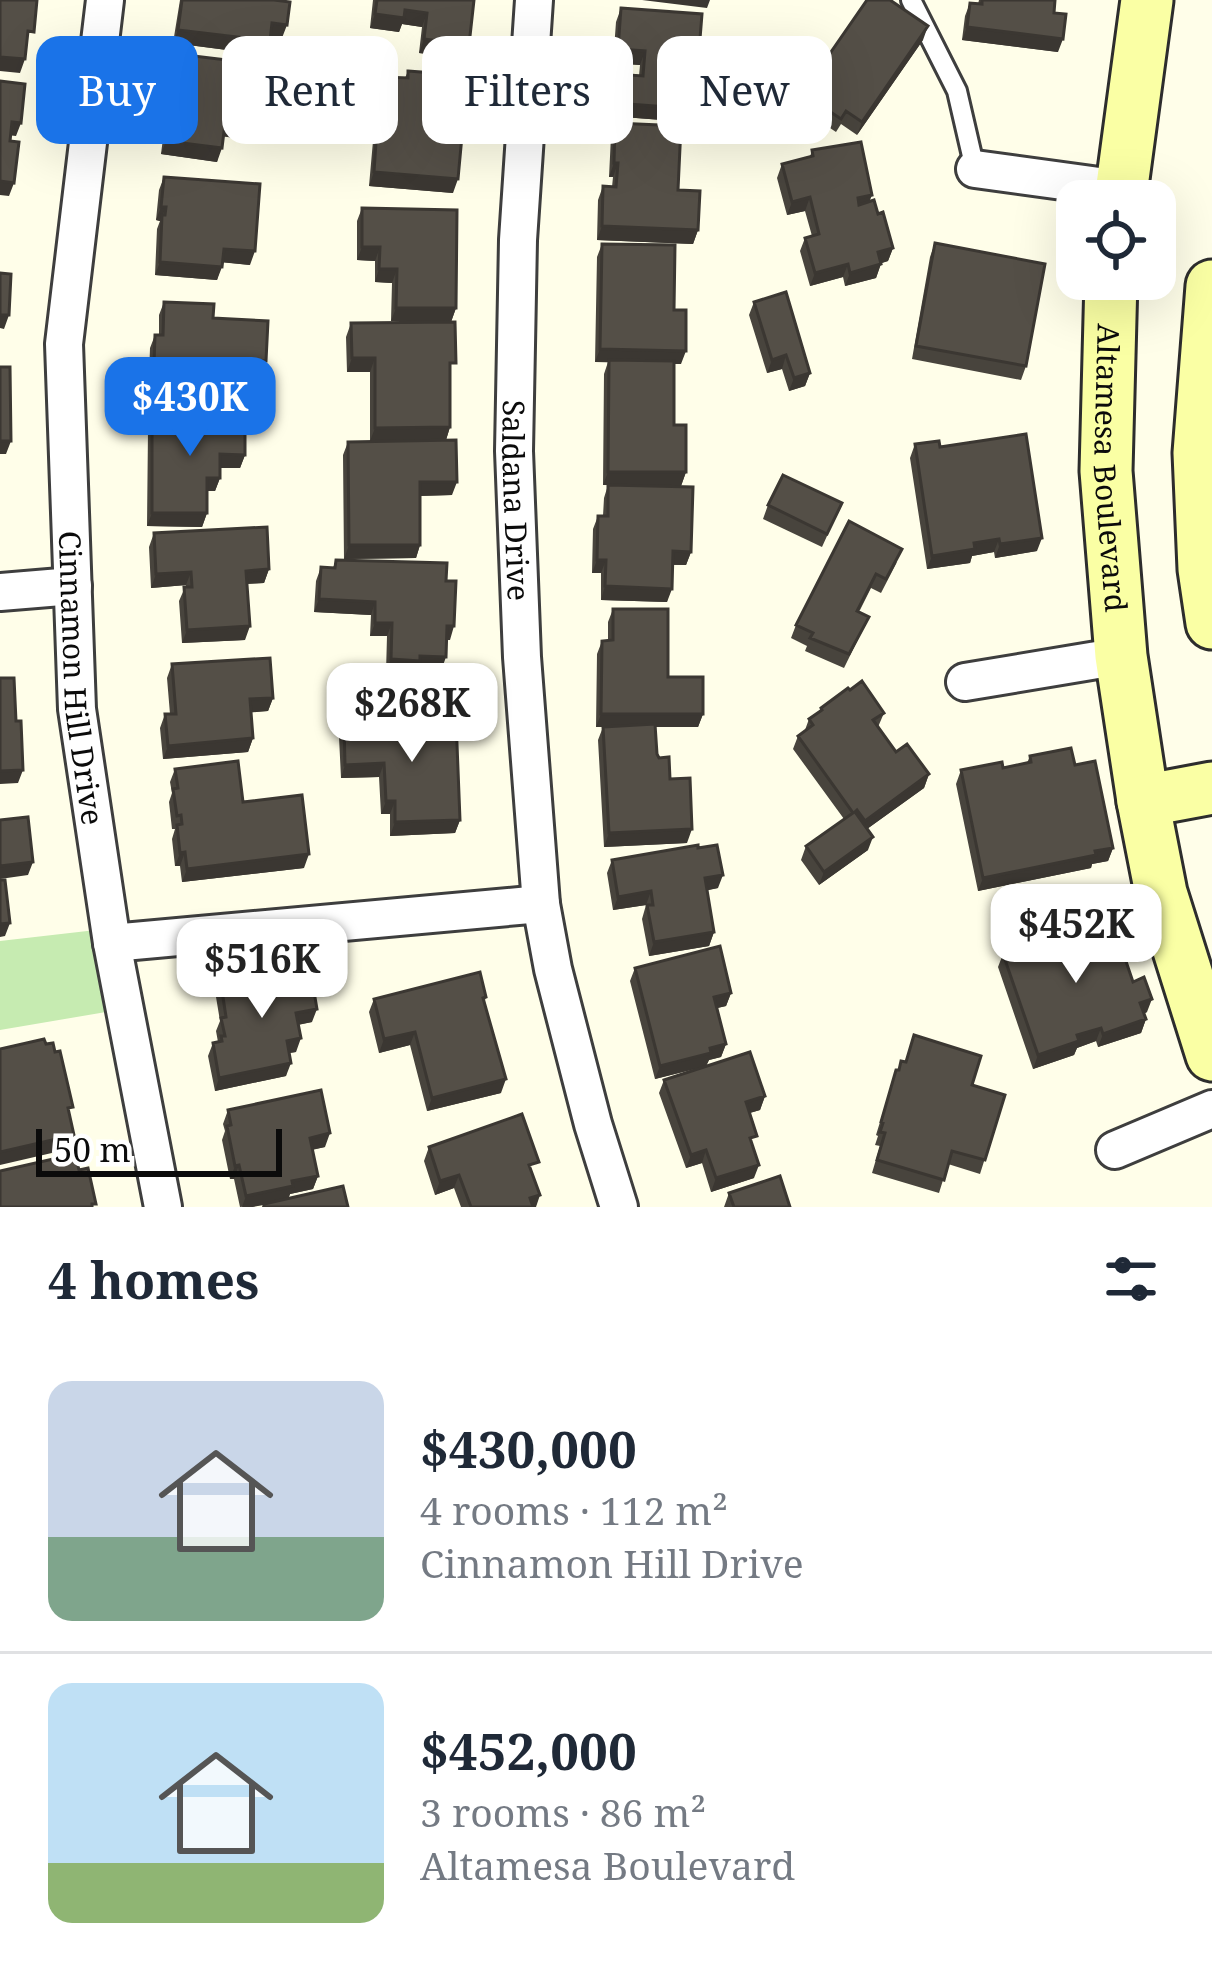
<!DOCTYPE html>
<html lang="en">
<head>
<meta charset="utf-8">
<style>
  body { margin:0; font-family:"Noto Serif",serif; background:#f2f2f3; color:#1f2937; height:100vh; display:flex; flex-direction:column; font-size:45px; white-space:nowrap }
  * { box-sizing:border-box; margin:0 }
  p { font-size:39px; color:#747a83 }
  .icon { flex:none; width:66px; height:66px; fill:none; stroke:currentColor; stroke-width:2; stroke-linecap:round; stroke-linejoin:round }
  .map { position:relative; height:1207px; overflow:hidden }
  .details { display:flex; flex-direction:column; background:#fff; flex:1 }
  .details>* { flex:none }
  .banner { position:absolute; left:36px; top:36px; width:1140px; height:108px; display:flex; gap:24px }
  .fabs { position:absolute; left:1056px; top:180px; display:grid; gap:24px }
  .fabs a { display:grid; place-items:center; width:120px; height:120px; border-radius:24px; background:#fff; box-shadow:0 12px 48px #0002; font-size:60px }
  .scale { position:absolute; left:36px; bottom:30px; width:246px; box-sizing:border-box; padding-left:12px; border:6px solid #0b0b0b; border-top:0; font-size:33px; line-height:42px; white-space:nowrap; color:#0b0b0b; -webkit-text-stroke:9px #fff; paint-order:stroke }
  .price { position:absolute; translate:-50% -102px; padding:0 27px; border-radius:24px; background:#fff; color:#222; font-size:39px; line-height:78px; filter:drop-shadow(0 3px 6px #0008) }
  .price::after { content:''; position:absolute; left:50%; top:72px; width:36px; height:27px; margin-left:-18px; background:inherit; clip-path:polygon(0 0,100% 0,50% 100%) }
  .price.current { background:#1a73e8; color:#fff }
  ul { padding:0; list-style:none }
  li { display:flex; align-items:center; gap:36px; height:300px; padding:0 48px }
  li+li { border-top:3px solid #e0e1e3 }
  li span { display:grid; place-items:center; flex:none; width:336px; height:240px; border-radius:24px; color:#555 }
  li>.icon { margin-inline-start:auto }
  span .icon { width:144px; height:144px; fill:#fffc; stroke-width:1 }
  li b { font-size:51px }
  h2 { display:flex; justify-content:space-between; align-items:center; height:144px; padding:0 48px; font-size:51px }
  .chip { padding:0 42px; border-radius:24px; background:#fff; box-shadow:0 12px 48px #0002; font-size:42px; line-height:108px }
  .chip.current { background:#1a73e8; color:#fff }
  .map>svg:first-child { display:block }
  .green { fill:#c6ebb1 }
  .lines { fill:none; stroke-linecap:round; stroke-linejoin:round }
  .service-casing { stroke:#3e3e3e; stroke-width:24 }
  .minor-casing { stroke:#3e3e3e; stroke-width:42 }
  .secondary-casing { stroke:#2d2d2d; stroke-width:57 }
  .service { stroke:#fff; stroke-width:18 }
  .minor { stroke:#fff; stroke-width:36 }
  .secondary { stroke:#faffa4; stroke-width:51 }
  .wall { fill:#48443d }
  .shaded-wall { fill:#3b3732 }
  .building { fill:#544f47; stroke:#3b3732; stroke-width:3 }
  .labels { text-anchor:middle; dominant-baseline:central; stroke-width:12; stroke-linejoin:round; paint-order:stroke }
  .street-label { font-size:30px; fill:#0b0b0b; stroke:#fff }
</style>
</head>
<body>
<div class="map">
<svg width="1212" height="1207" viewBox="0 0 1212 1207">
  <rect width="100%" height="100%" fill="#fffee9"/>
  <!-- green -->
  <path class="green" d="M96,930L106,1012L0,1030V941Z"/>
  <g class="lines">
    <!-- service casing -->
    <g class="service-casing">
      <path id="service" d="M911,0L957,91L975,169"/>
    </g>
    <!-- minor casing -->
    <g class="minor-casing">
      <g id="minor">
        <path id="s1" d="M105,0L64,344L77,709L112,943L163,1207"/>
        <path id="s2" d="M534,0L518,240L514,451L522,657L541,904L553,969L593,1124L619,1207"/>
        <path d="M975,169L1121,189"/>
        <path d="M0,592L73,586"/>
        <path d="M965,682L1121,656"/>
        <path d="M112,943L541,904"/>
        <path d="M1115,1150L1212,1109"/>
      </g>
    </g>
    <!-- secondary casing -->
    <g class="secondary-casing">
      <g id="secondary">
        <path d="M1120,201L1147,0"/>
        <path id="s3" d="M1111,279L1106,471L1121,656L1143,801L1161,893L1212,1055"/>
        <path d="M1212,286L1199,453L1204,569L1212,623"/>
        <path d="M1143,801L1212,788"/>
      </g>
    </g>
    <!-- service -->
    <use href="#service" class="service"/>
    <!-- minor -->
    <use href="#minor" class="minor"/>
    <!-- secondary -->
    <use href="#secondary" class="secondary"/>
  </g>
  <!-- wall -->
  <path class="wall" d="M180,0H274L282,38L270,37L265,55L173,43Z
    M373,0H474L464,58L419,53L422,27L402,24L399,32L370,28Z
    M979,0H1055L1054,13L1058,52L962,40L965,16L970,3L978,4Z
    M621,8L700,39L720,72L715,86L697,84L696,122L691,135L680,134L678,190L698,230L693,244L597,240L598,200L603,186L612,187L613,177H609L611,136L615,123L674,126L675,121L623,117L625,89L630,75L639,76L640,65L613,63L616,22Z
    M923,40L857,135L841,124L836,132L809,114L811,109L801,102L806,88Z
    M177,54L278,110L273,123L239,119L234,138L223,136L217,162L161,154L172,67Z
    M408,71L456,124L453,193L369,186L373,141L377,127L383,128L384,121H378L380,90L385,77L405,78Z
    M812,150L869,202L878,214L893,248L888,261L881,263L876,278L845,286L843,277L810,286L800,251L805,238L812,236L805,211L787,215L777,178L782,164L810,157Z
    M164,177L250,265L222,262L217,280L155,275L157,229L160,221L156,220L159,190Z
    M362,208L456,308L451,322L391,321L392,283L375,282V261L357,260V221Z
    M935,243L1026,366L1021,380L912,359L930,257Z
    M602,244L674,310L681,364H674V425L686,472L681,486L627,485L691,552L686,565H673L667,602L601,600V573H592L593,529L598,516H603L604,498L608,485H603L604,374L608,362H595L597,257Z
    M164,302L213,318L266,361L261,375L213,372L207,409L148,406L150,348L155,335H159V315Z
    M754,302L810,373L805,386L789,391L782,369L767,373L749,315Z
    M351,323L451,376L450,427L446,440L370,441V372H347L346,337Z
    M152,417L245,455L240,468H220V478L215,491H207V513L202,527L147,526L148,430Z
    M348,442L452,495L420,496V545L416,558L344,559L343,455Z
    M915,444L940,447L1037,551L995,558L994,552L972,556L970,563L927,569L910,458Z
    M842,503L822,547L763,519L768,505Z
    M154,533L269,569L264,583L247,584L245,640L182,643L179,601L186,585L151,588L149,547Z
    M336,560L446,581L450,640H446L441,671L417,670L415,674L386,672L387,636H370L371,615L314,612L316,581L321,567L333,568Z
    M897,562L881,593L871,588L859,612L869,617L844,668L805,651L807,646L791,638L796,625Z
    M613,609L668,677L703,714L698,727H655L657,754L670,779L687,843L604,847L598,740L603,727H596L597,654L602,641L608,640V622Z
    M172,664L273,698L268,711L251,712L253,738L248,752L163,759L160,728L165,714H170L167,678Z
    M821,708L884,713L878,727L896,752L929,774L924,788L867,829L868,850L819,885L801,860L806,846L844,819L793,749L798,736L805,730L809,719L819,712Z
    M344,724L460,820L455,833L390,836V814H381L379,777L341,778L339,737Z
    M1030,756L1075,765L1113,848L1108,861L1092,864L1091,868L978,891L956,784L961,770L1003,768L1027,763Z
    M175,769L243,802L304,868L182,882L180,866H175L172,839L175,829H172L169,802L172,793L170,782Z
    M698,848L718,888L707,890L714,932L709,946L649,956L642,919L646,905L613,910L607,873L612,860Z
    M1003,954L1133,982L1147,1012L1144,1014L1146,1019L1141,1033L1098,1047L1096,1041L1077,1048L1074,1055L1033,1069L998,967Z
    M635,968L731,993L726,1006L717,1008L726,1044L721,1057L709,1060L706,1066L765,1096L760,1110L750,1113L754,1178L711,1192L702,1163L686,1168L659,1093L664,1080L703,1067L655,1079L630,981Z
    M221,984L312,1022L298,1025L296,1052L289,1053L286,1076L215,1091L208,1056L213,1043L218,1042L216,1031L220,1021L216,997Z
    M486,997L484,1003L501,1093L427,1111L410,1045L379,1053L369,1012L374,999Z
    M892,1083L972,1085L1005,1095L980,1174L948,1164L939,1193L872,1173L880,1146L875,1145L878,1136L876,1135Z
    M228,1110L325,1147L312,1150L318,1176L313,1189L290,1194L288,1198L348,1207H262L263,1205L240,1207L234,1179H230L222,1140L225,1131L223,1124Z
    M429,1147L533,1175L536,1207H461L454,1188L435,1195L424,1161Z
    M729,1193L790,1207H724Z"/>
  <!-- shaded-wall -->
  <path class="shaded-wall" d="M642,0H710L707,8Z
    M405,10L427,13L422,27L402,24L399,32L370,28L375,14Z
    M272,23L287,25L282,38L267,36Z
    M928,26L923,40L857,135L862,122Z
    M967,27L1063,39L1058,52L962,40Z
    M178,30L270,41L265,55L173,43Z
    M424,39L469,45L464,58L419,53Z
    M618,49L645,51L640,65L613,63Z
    M0,57L25,59L20,73L0,71Z
    M697,71L720,72L715,86L692,84Z
    M628,104L680,108L675,121L623,117Z
    M241,105L278,110L273,123L236,119Z
    M383,107L389,108L384,121H378Z
    M679,120L696,122L691,135L674,133Z
    M12,122L21,123L16,136L7,135Z
    M225,123L238,124L234,138L221,136Z
    M166,141L222,148L217,162L161,154Z
    M614,163H618L613,177H609Z
    M374,172L458,179L453,193L369,186Z
    M0,181L14,183L9,196L0,195Z
    M872,195L867,208L853,212L858,198Z
    M810,197L805,211L787,215L792,202Z
    M161,207H166L160,221L156,220Z
    M602,226L698,230L693,244L597,240Z
    M362,247H380L375,261L357,260Z
    M893,248L888,261L873,266L878,252Z
    M224,249L255,251L250,265L219,262Z
    M160,262L222,267L217,280L155,275Z
    M848,264L843,277L810,286L815,273Z
    M881,264L876,278L845,286L850,273Z
    M379,269H397L392,283L375,282Z
    M396,308H456L451,322L391,321Z
    M0,315H9L4,329L0,328Z
    M600,349L686,351L681,364L595,362Z
    M786,355L782,369L767,373L772,360Z
    M352,358H375L370,372H347Z
    M214,359L266,361L261,375L209,372Z
    M810,373L805,386L789,391L794,378Z
    M153,392L212,396L207,409L148,406Z
    M450,427L446,440L370,441L375,428Z
    M0,441H11L6,454H0Z
    M220,454L245,455L240,468H215Z
    M608,472H686L681,486L603,485Z
    M207,478H220L215,491H202Z
    M420,482H457L452,495L415,496Z
    M152,513H207L202,527L147,526Z
    M1042,538L1037,551L995,558L1000,544Z
    M999,539L994,552L972,556L970,563L927,569L932,556L974,543Z
    M349,545H420L416,558L344,559Z
    M673,551L691,552L686,565L668,564Z
    M597,560H606L601,573H592Z
    M269,569L264,583L242,584L246,571Z
    M191,572L186,585L151,588L156,574Z
    M605,586L672,589L667,602L601,600Z
    M319,599L375,602L371,615L314,612Z
    M375,623H392L387,636H370Z
    M250,626L245,640L182,643L187,630Z
    M447,626H454L450,640H442Z
    M420,656L446,657L441,671L417,670L415,674L386,672L391,659Z
    M273,698L268,711L245,713L250,699Z
    M601,714H703L698,727H596Z
    M253,738L248,752L163,759L168,746Z
    M384,763L379,777L341,778L345,765Z
    M23,770L18,783L0,784V771Z
    M929,774L924,788L860,834L865,821Z
    M386,801H395L390,814H381Z
    M460,820L455,833L390,836L395,822Z
    M692,829L687,843L604,847L609,833Z
    M873,837L868,850L819,885L824,872Z
    M1113,848L1108,861L1092,864L1091,868L978,891L983,878Z
    M185,852L180,866H175L180,853Z
    M309,854L304,868L182,882L187,869Z
    M33,862L28,875L0,879V866Z
    M723,875L718,888L700,892L705,878Z
    M651,891L646,905L613,910L618,897Z
    M10,923L5,936L0,937V924Z
    M714,932L709,946L649,956L654,942Z
    M731,993L726,1006L709,1010L714,997Z
    M1152,999L1147,1012L1135,1016L1140,1003Z
    M317,1009L312,1022L291,1026L296,1013Z
    M1146,1019L1141,1033L1098,1047L1103,1034Z
    M1101,1028L1096,1041L1077,1048L1074,1055L1033,1069L1038,1055L1077,1035Z
    M415,1032L410,1045L379,1053L384,1039Z
    M301,1038L296,1052L282,1054L287,1041Z
    M726,1044L721,1057L709,1060L706,1066L655,1079L660,1066Z
    M291,1063L286,1076L215,1091L219,1078Z
    M506,1079L501,1093L427,1111L432,1098Z
    M765,1096L760,1110L742,1115L746,1102Z
    M330,1133L325,1147L305,1151L310,1138Z
    M74,1135L69,1149L0,1165V1152Z
    M706,1150L702,1163L686,1168L691,1155Z
    M239,1165L234,1179H230L235,1166Z
    M759,1165L754,1178L711,1192L716,1178Z
    M459,1175L454,1188L435,1195L440,1181Z
    M318,1176L313,1189L290,1194L288,1200L253,1207H242L246,1196L292,1181Z
    M540,1195L536,1207H527L530,1198Z"/>
  <!-- building -->
  <path class="building" d="M0,0H37L34,32L28,31L25,59L0,57Z
    M182,0H274L290,2L287,25L272,23L270,41L178,30Z
    M377,0H474L469,45L424,39L427,13L405,10L404,18L375,14Z
    M867,0H890L928,26L862,122L846,111L841,119L814,101L818,96L806,88Z
    M982,0H1055L1054,13L1066,14L1063,39L967,27L970,3L982,4Z
    M621,8L702,14L700,39L723,41L720,72L697,71L696,122L679,120L680,108L628,104L630,75L643,76L645,51L618,49Z
    M177,54L284,67L278,110L241,105L238,124L225,123L222,148L166,141Z
    M408,71L460,75L456,124L463,125L458,179L374,172L377,127L387,128L389,108L383,107L385,77L408,78Z
    M0,81L25,84L21,123L12,122L10,141L19,142L14,183L0,181Z
    M615,123L681,126L678,190L700,191L698,230L602,226L603,186L616,187L618,163H614Z
    M861,142L872,195L858,198L859,205L874,200L878,214L883,212L893,248L878,252L881,264L850,273L848,264L815,273L805,238L819,234L810,197L792,202L782,164L813,156L812,150Z
    M164,177L260,184L255,251L224,249L222,267L160,262L162,215H165L166,207H161Z
    M362,208L457,210L456,308H396L397,269H379L380,247H362Z
    M935,243L1045,264L1026,366L916,346Z
    M602,244L675,245L674,310H686V351L600,349Z
    M0,273L11,274L9,315H0Z
    M786,292L810,373L794,378L786,355L772,360L754,302Z
    M164,302L214,304L213,318L268,321L266,361L214,359L212,396L153,392L155,335H163Z
    M455,322L456,363H450V427L375,428V358H352L351,323Z
    M609,360L674,361V425H686V472H608Z
    M0,367H10L11,441H0Z
    M152,417H245V455L220,454V478H207V513H152Z
    M1026,434L1042,538L1000,544L999,539L974,543L975,549L932,556L915,444L939,441L940,447Z
    M456,440L457,482H420V545H349L348,442Z
    M783,475L842,503L827,534L768,505Z
    M608,485L693,487L691,552L673,551L672,589L605,586L606,560H597L598,516H608Z
    M849,521L902,549L886,579L876,574L857,611L869,617L849,654L810,638L813,633L796,625Z
    M267,527L269,569L246,571L250,626L187,630L184,587H192L191,572L156,574L154,533Z
    M336,560L447,563L446,581H456L454,626H447L446,657L420,656V661L391,659L392,623H375V602L319,599L321,567L335,568Z
    M613,609H668V677H703V714H601L602,641L613,640Z
    M270,658L273,698L250,699L253,738L168,746L165,714H176L172,664Z
    M0,678H14L16,721H21L23,770L0,771Z
    M862,681L884,713L873,720L896,752L907,744L929,774L865,821L857,810L855,812L873,837L824,872L806,846L853,813L798,736L813,725L809,719L822,710L821,708L848,688L850,690Z
    M456,719L460,820L395,822V801H386L384,763L345,765L344,724Z
    M655,724L657,754L659,758L669,757L670,779L690,778L692,829L609,833L603,727Z
    M1071,748L1075,765L1095,761L1113,848L1095,851L1096,855L983,878L961,770L1002,762L1003,768L1031,762L1030,756Z
    M238,761L243,802L302,795L309,854L187,869L185,852L180,853L177,825L182,824L181,815L177,816L173,789L178,788L175,769Z
    M28,817L33,862L0,866V820Z
    M698,845V848L717,845L723,875L705,878L714,932L654,942L647,905H653L651,891L618,897L612,860Z
    M0,880H5L10,923L0,924Z
    M1111,917L1133,982L1144,977L1152,999L1140,1003L1146,1019L1103,1034L1101,1028L1077,1035L1079,1041L1038,1055L1003,954Z
    M720,946L731,993L714,997L726,1044L710,1048L711,1053L660,1066L635,968Z
    M310,968L317,1009L296,1013L301,1038L287,1041L291,1063L219,1078L213,1043L222,1041L221,1036H225L221,1018L226,1017L221,984Z
    M480,972L486,997L483,998L506,1079L432,1098L415,1032L384,1039L374,999Z
    M914,1035L981,1056L972,1085L1005,1095L985,1160L952,1151L944,1180L877,1160L885,1133L880,1132L883,1123L881,1122L896,1070H899L901,1061L906,1062Z
    M44,1039L46,1044L53,1043L55,1052L60,1051L73,1107L68,1108L74,1135L0,1152V1049Z
    M750,1052L765,1096L746,1102L757,1136L750,1138L759,1165L716,1178L706,1150L691,1155L664,1080Z
    M321,1090L330,1133L310,1138L318,1176L292,1181L293,1186L246,1196L239,1165L235,1166L227,1126L231,1125L228,1110Z
    M522,1114L539,1162L529,1165L540,1195L530,1198L533,1207H471L459,1175L440,1181L429,1147Z
    M75,1154L79,1170L88,1168L96,1204H92V1207H0V1171Z
    M780,1176L790,1207H734L729,1193Z
    M343,1186L348,1207H264V1204Z"/>
  <g class="labels">
    <!-- street labels -->
    <g class="street-label">
      <text stroke="none"><textPath href="#s3" startOffset="189">Altamesa Boulevard</textPath></text>
      <text stroke="none"><textPath href="#s2" startOffset="501">Saldana Drive</textPath></text>
      <text stroke="none"><textPath href="#s1" startOffset="681">Cinnamon Hill Drive</textPath></text>
    </g>
  </g>
</svg>
<div class="fabs">
<a><svg class="icon" aria-label="locate" viewBox="0 0 24 24"><circle cx="12" cy="12" r="6"/><path d="M12 2v4M12 18v4M2 12h4M18 12h4"/></svg></a>
</div>
<div class="scale">50 m</div>
<b class="price current" style="left:190px;top:459px">$430K</b>
<b class="price" style="left:412px;top:765px">$268K</b>
<b class="price" style="left:1076px;top:986px">$452K</b>
<b class="price" style="left:262px;top:1021px">$516K</b>
<div class="banner">
<a class="chip current">Buy</a>
<a class="chip">Rent</a>
<a class="chip">Filters</a>
<a class="chip">New</a>
</div>
</div>
<section class="details">
<h2>4 homes<svg class="icon" aria-label="filters" viewBox="0 0 24 24"><path d="M4 7h16M4 17h16"/><circle cx="9" cy="7" r="2"/><circle cx="15" cy="17" r="2"/></svg></h2>
<ul>
<li><span style="background:linear-gradient(#c9d6e8 65%,#7fa58c 0)"><svg class="icon" aria-label="home" viewBox="0 0 24 24"><path d="M3 11l9-7 9 7M6 9v11h12V9"/></svg></span><div><b>$430,000</b><p>4 rooms · 112 m²</p><p>Cinnamon Hill Drive</p></div></li>
<li><span style="background:linear-gradient(#bfe0f5 75%,#8fb573 0)"><svg class="icon" aria-label="home" viewBox="0 0 24 24"><path d="M3 11l9-7 9 7M6 9v11h12V9"/></svg></span><div><b>$452,000</b><p>3 rooms · 86 m²</p><p>Altamesa Boulevard</p></div></li>
</ul>
</section>
</body>
</html>
